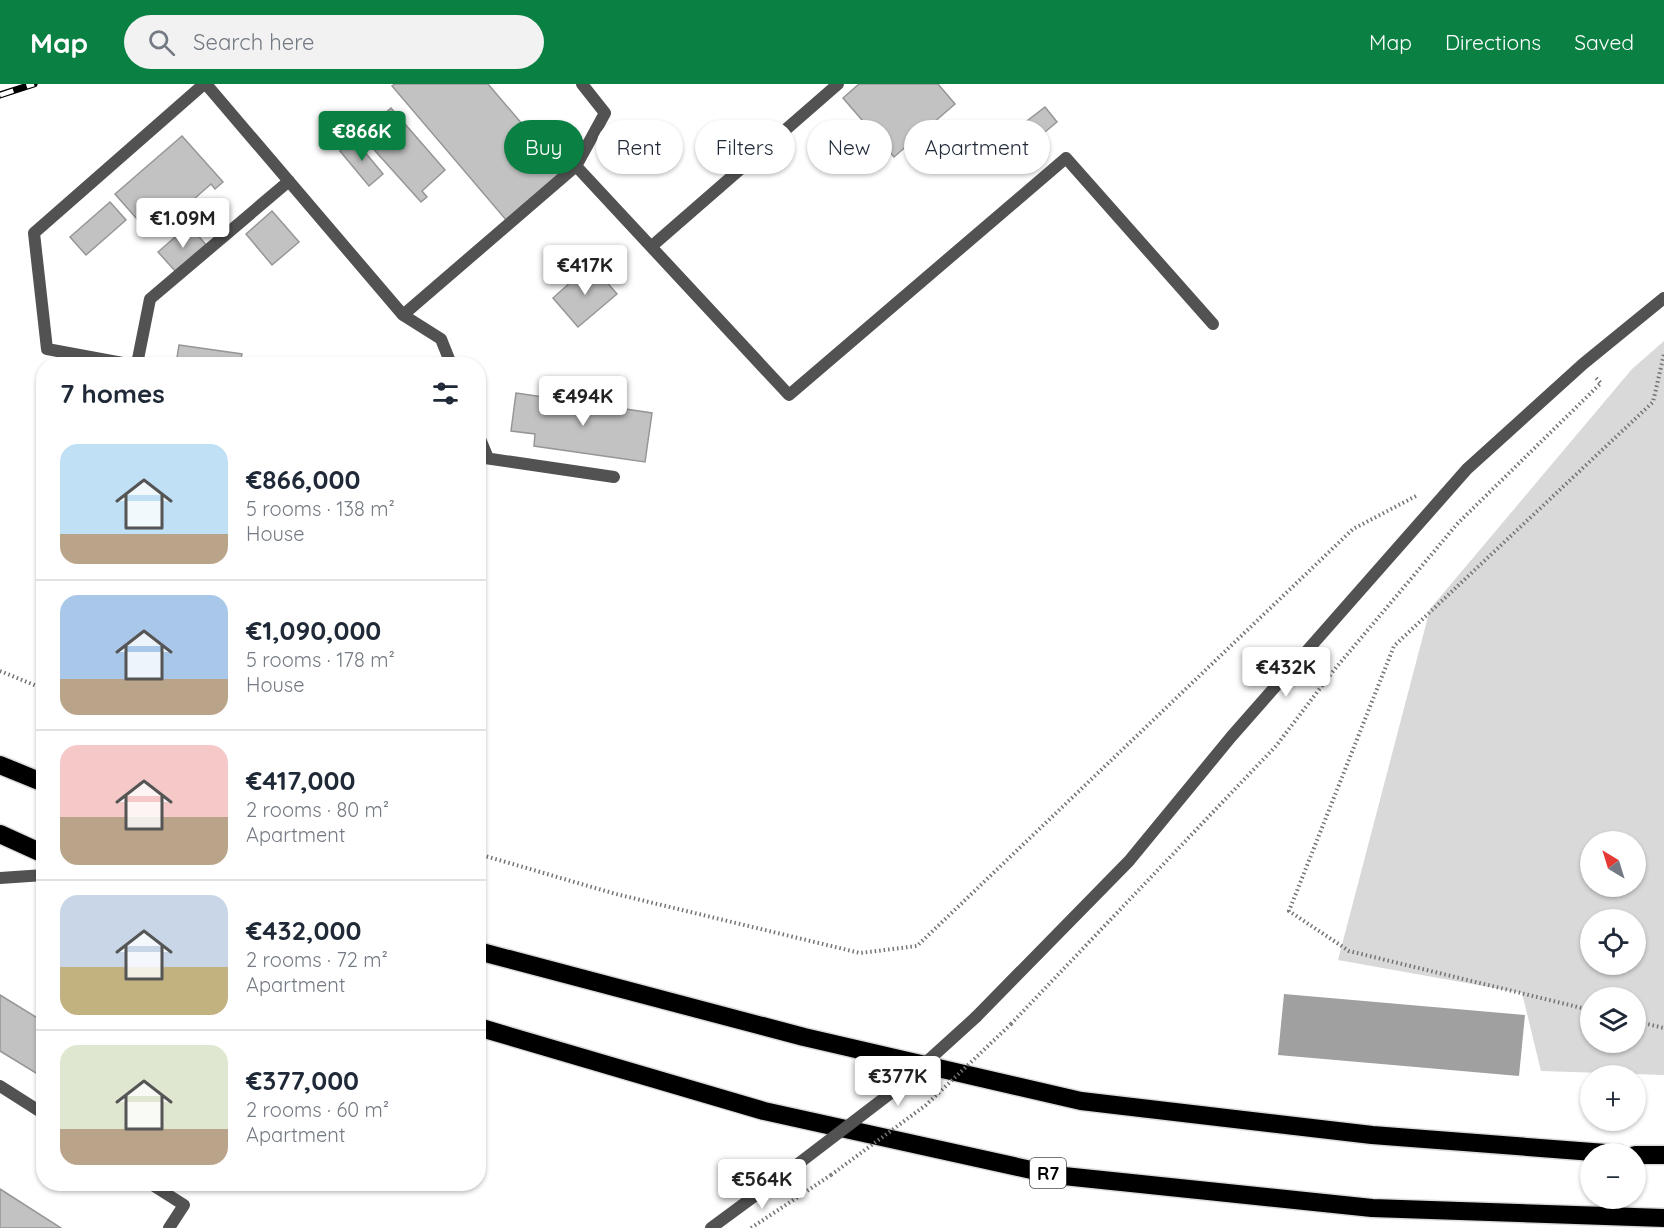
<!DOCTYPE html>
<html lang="en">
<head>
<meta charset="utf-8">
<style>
  body { margin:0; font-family:Quicksand,sans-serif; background:#f2f2f3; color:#1f2937; height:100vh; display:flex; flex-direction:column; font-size:22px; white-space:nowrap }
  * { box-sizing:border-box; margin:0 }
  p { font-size:20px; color:#747a83 }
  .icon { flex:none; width:33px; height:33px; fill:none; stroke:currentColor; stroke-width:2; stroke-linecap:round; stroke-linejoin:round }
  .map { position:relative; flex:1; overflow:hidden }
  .side { position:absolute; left:36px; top:273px; width:450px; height:834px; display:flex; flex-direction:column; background:#fff; border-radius:24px; box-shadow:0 2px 4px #0004 }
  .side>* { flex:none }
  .top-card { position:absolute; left:504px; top:36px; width:570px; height:54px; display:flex; gap:12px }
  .needle { width:39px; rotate:322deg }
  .controls { position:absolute; left:1580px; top:747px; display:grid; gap:12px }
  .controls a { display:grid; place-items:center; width:66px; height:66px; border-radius:50%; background:#fff; box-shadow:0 2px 4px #0004; font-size:30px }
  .price { position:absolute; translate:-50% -51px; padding:0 14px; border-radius:6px; background:#fff; color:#222; font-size:20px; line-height:39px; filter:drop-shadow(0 2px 3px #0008) }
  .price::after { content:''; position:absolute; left:50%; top:36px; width:18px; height:14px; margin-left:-9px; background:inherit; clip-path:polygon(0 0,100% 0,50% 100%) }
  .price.active { background:#0b8043; color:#fff }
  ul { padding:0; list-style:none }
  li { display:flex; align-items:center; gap:18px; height:150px; padding:0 24px }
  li+li { border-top:2px solid #e0e1e3 }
  li span { display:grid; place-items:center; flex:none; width:168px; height:120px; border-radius:18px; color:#555 }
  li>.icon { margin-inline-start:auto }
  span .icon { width:72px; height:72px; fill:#fffc; stroke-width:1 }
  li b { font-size:26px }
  h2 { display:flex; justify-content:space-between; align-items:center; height:72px; padding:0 24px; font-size:26px }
  .pill { padding:0 21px; border-radius:27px; background:#fff; box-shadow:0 2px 4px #0004; font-size:21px; line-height:54px }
  .pill.active { background:#0b8043; color:#fff }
  header { display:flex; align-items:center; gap:36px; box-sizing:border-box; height:84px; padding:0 30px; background:#0b8043; color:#fff }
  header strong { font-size:28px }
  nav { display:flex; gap:33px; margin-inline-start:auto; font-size:21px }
  .search { width:420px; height:54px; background:#f2f2f3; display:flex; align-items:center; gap:15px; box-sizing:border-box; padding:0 21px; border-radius:33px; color:#747a83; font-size:22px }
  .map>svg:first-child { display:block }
  .green { fill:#d9d9d9; fill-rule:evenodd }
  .water { fill:#a0a0a0 }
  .building { fill:#c2c2c2; stroke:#969696; stroke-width:1.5 }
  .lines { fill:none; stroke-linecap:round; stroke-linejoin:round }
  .highway-casing { stroke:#dbdbdb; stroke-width:21 }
  .path { stroke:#747474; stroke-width:4; stroke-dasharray:1.5 3; stroke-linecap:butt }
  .lane { stroke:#525252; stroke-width:12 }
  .street { stroke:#525252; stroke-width:12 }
  .highway { stroke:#000; stroke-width:18 }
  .rail-casing { stroke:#000; stroke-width:7 }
  .rail { stroke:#fff; stroke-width:4.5; stroke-dasharray:14; stroke-linecap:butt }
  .path-bridge { stroke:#747474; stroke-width:4; stroke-dasharray:1.5 3; stroke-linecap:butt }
  .street-bridge { stroke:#525252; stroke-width:12 }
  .labels { text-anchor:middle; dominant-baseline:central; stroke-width:4.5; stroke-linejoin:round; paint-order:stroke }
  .shield { fill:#fff; stroke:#4c4c4c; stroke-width:1.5 }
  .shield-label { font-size:18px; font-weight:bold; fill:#000 }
</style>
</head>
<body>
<header>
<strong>Map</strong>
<div class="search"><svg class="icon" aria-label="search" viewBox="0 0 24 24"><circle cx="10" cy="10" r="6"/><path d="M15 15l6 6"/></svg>Search here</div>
<nav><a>Map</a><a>Directions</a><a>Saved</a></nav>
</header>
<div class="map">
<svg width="1664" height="1144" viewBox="0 0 1664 1144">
  <rect width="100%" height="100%" fill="#fff"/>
  <!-- green -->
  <path class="green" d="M1664,257V991L1541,987L1522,909L1338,876L1430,525L1632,285ZM1590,758H1635V802H1590ZM1590,836H1635V880H1590ZM1590,914H1635V958H1590Z"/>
  <!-- water -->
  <path class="water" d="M1284,910L1525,931L1519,992L1278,971Z"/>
  <!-- building -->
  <path class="building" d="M395,0H488L563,88L507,137L392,2Z
    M859,0H938L955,20L894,73L843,14Z
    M1045,23L1057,38L1039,53L1027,37Z
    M391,24L445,86L422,107L427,113L421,118L360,50Z
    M182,52L223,98L215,105L211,100L152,152L115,110Z
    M354,55L383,90L369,102L340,67Z
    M110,118L126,136L86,171L70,153Z
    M272,127L299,158L272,181L246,150Z
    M189,141L207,162L177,189L158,168Z
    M591,180L617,210L578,243L553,214Z
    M179,261L242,270L240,280H176Z
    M516,309L652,329L645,378L534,362L535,350L511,347Z
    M0,911L44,938V994L0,967Z
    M0,1105L61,1144H0Z"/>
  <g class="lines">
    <!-- highway casing -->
    <g class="highway-casing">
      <path id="highway" d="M0,681L44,699
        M0,750L44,770
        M478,867L804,953L1081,1017L1372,1051L1619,1070
        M478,943L764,1027L1054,1091L1372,1124L1664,1134
        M1635,1071H1664"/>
    </g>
    <!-- path -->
    <path class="path" d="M0,587L44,605
      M478,770L616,810L860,869L917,862L1353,445L1416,412
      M1590,926L1349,867L1289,827L1394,562L1653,318L1664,270
      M1635,937L1664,944
      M1011,940L1276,662L1334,586L1458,439L1601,299L1595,293
      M751,1144L831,1091"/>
    <!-- lane -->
    <path class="lane" d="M206,0L403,231L576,82
      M582,0L605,29L576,82L789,311L1066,74L1213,240
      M652,162L838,0
      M403,231L441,255L451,280
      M128,280L47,265L34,149L204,0
      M137,280L150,215L289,97
      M478,350L488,374
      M478,373L614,393
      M0,794L44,791
      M0,1002L44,1030
      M151,1100L184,1121L169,1144"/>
    <!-- street -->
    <path class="street" d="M976,933L1129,777L1231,653L1467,385L1583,280L1664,214
      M711,1144L794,1083"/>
    <!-- highway -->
    <use href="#highway" class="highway"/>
    <!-- rail casing -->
    <g class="rail-casing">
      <path id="rail" d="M0,11L34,0"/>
    </g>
    <!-- rail -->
    <use href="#rail" class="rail"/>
    <!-- path-bridge -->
    <path class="path-bridge" d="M831,1091L926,1021L1011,940"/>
    <!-- street-bridge -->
    <path class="street-bridge" d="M794,1083L900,1002L976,933"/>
  </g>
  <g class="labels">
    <!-- shield labels -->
    <rect class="shield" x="1030" y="1074" width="36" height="30" rx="4.5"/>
    <g class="shield-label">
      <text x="1048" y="1089">R7</text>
    </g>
  </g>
</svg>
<div class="controls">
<a><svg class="needle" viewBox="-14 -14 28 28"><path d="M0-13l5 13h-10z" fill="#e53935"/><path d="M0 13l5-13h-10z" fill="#747a83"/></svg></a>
<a><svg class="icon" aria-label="locate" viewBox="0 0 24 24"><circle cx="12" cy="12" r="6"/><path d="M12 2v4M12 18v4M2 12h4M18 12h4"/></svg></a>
<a><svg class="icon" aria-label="layers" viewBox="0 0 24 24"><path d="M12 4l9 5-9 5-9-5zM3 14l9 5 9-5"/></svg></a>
<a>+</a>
<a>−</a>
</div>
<b class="price active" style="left:362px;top:78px">€866K</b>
<b class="price" style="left:183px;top:165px">€1.09M</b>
<b class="price" style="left:585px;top:212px">€417K</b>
<b class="price" style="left:583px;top:343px">€494K</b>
<b class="price" style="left:1286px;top:614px">€432K</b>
<b class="price" style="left:898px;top:1023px">€377K</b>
<b class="price" style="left:762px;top:1126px">€564K</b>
<div class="top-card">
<a class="pill active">Buy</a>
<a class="pill">Rent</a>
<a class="pill">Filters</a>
<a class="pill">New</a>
<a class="pill">Apartment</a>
</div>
<section class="side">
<h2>7 homes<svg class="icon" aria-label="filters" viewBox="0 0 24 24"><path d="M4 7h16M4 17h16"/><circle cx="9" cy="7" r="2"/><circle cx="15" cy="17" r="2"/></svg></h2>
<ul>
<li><span style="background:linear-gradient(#bfe0f5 75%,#b9a48a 0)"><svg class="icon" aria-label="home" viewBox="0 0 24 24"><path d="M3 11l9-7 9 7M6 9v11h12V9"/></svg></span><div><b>€866,000</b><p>5 rooms · 138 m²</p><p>House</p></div></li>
<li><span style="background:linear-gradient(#a9c7e8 70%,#b9a48a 0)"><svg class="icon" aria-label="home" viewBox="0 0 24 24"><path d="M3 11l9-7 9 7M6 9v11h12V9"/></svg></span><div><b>€1,090,000</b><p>5 rooms · 178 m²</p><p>House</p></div></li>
<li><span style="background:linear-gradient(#f6c9c9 60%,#b9a48a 0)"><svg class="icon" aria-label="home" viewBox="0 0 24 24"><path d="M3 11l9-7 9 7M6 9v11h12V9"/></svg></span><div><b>€417,000</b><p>2 rooms · 80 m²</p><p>Apartment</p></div></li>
<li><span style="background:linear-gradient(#c9d6e8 60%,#c2b280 0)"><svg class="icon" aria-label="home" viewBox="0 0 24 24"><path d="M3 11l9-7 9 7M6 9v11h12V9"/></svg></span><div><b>€432,000</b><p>2 rooms · 72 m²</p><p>Apartment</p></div></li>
<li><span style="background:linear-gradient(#dfe7d0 70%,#b9a48a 0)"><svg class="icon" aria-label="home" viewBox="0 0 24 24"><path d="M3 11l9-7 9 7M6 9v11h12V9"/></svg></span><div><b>€377,000</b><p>2 rooms · 60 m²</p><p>Apartment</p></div></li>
</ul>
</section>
</div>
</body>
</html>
